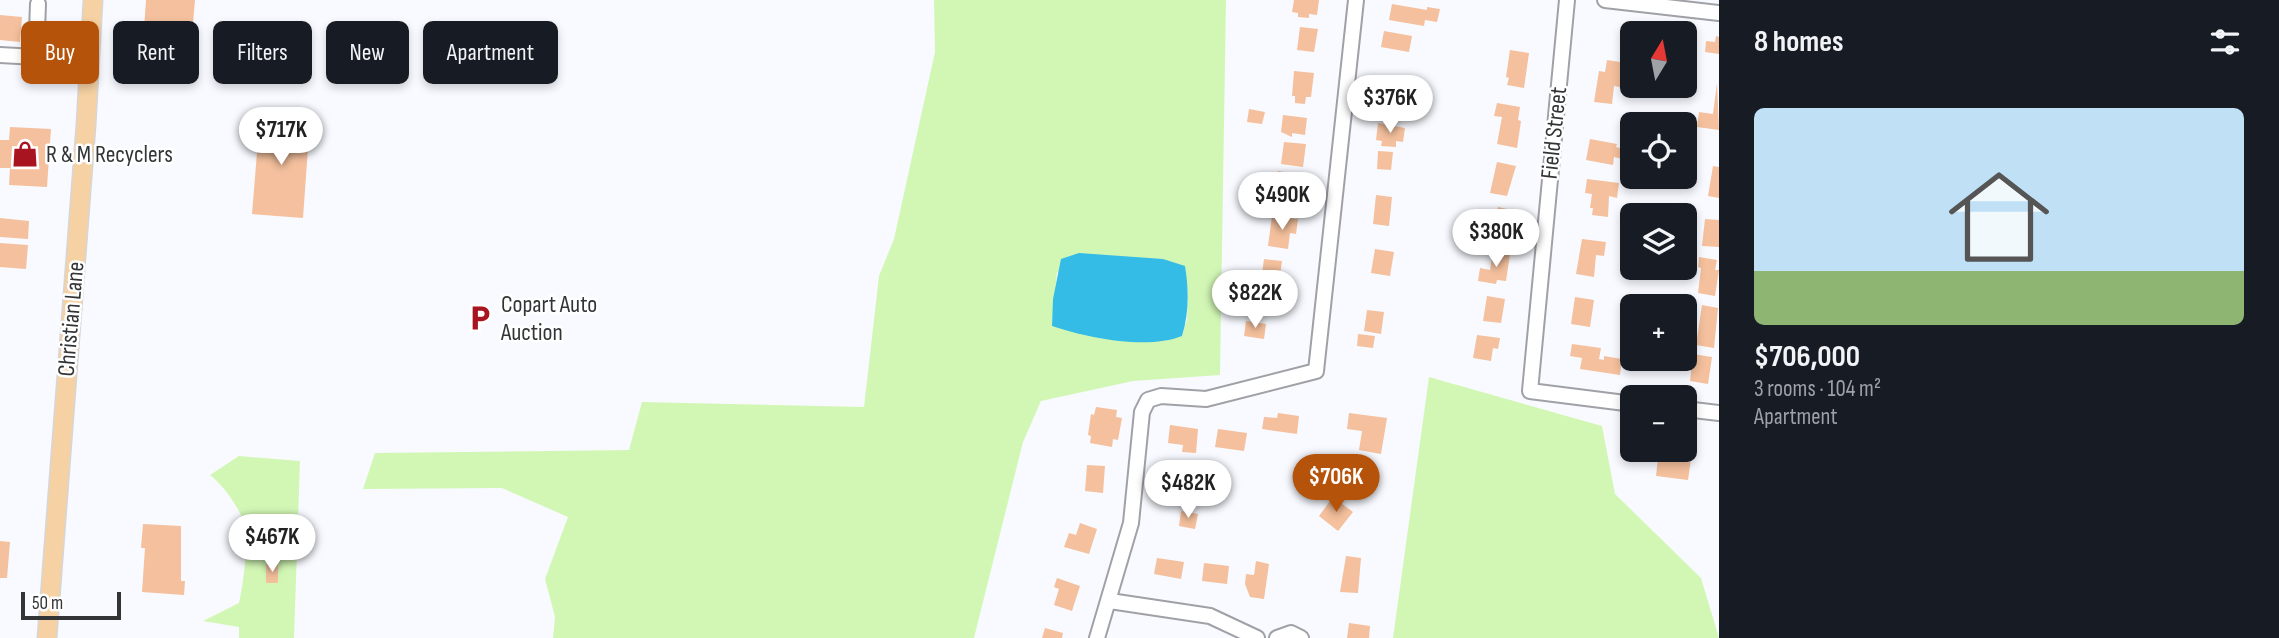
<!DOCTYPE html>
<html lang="en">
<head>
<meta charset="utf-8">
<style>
  body { margin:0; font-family:"Sofia Sans Condensed",sans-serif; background:#20242c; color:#f1f3f6; height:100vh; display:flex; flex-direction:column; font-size:26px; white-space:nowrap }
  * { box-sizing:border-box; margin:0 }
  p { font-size:23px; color:#9ea1a6 }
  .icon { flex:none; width:38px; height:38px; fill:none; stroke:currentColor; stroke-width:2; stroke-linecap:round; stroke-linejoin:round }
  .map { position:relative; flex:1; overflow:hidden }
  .details { display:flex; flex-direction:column; background:#171b24; width:560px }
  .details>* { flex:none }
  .top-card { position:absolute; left:21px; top:21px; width:665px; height:63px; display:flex; gap:14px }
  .needle { width:46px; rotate:10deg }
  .buttons { position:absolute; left:1620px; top:21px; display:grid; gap:14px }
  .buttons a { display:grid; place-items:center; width:77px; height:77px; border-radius:10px; background:#171b24; box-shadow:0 4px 10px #0003; font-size:35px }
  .scale { position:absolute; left:21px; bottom:18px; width:100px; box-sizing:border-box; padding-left:7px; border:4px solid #333436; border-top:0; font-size:19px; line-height:24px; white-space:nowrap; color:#333436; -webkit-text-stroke:5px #fff; paint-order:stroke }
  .price { position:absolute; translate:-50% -60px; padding:0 16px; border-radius:24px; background:#fff; color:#222; font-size:23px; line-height:46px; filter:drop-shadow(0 2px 4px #0008) }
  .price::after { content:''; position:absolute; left:50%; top:42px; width:21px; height:16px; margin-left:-10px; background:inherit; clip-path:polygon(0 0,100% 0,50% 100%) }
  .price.current { background:#b45309; color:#fff }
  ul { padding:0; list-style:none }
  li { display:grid; align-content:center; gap:14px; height:371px; padding:0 35px }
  li span { display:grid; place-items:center; height:217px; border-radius:10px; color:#555 }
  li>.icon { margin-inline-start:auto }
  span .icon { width:126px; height:126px; fill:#fffc; stroke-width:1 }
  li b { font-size:30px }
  h2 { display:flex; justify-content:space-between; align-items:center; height:84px; padding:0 35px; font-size:30px }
  .chip { padding:0 24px; border-radius:10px; background:#171b24; box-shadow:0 4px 10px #0003; font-size:24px; line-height:63px }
  .chip.current { background:#b45309; color:#fff }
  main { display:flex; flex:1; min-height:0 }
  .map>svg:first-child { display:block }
  .green { fill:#d2f7b5; fill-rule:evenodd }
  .water { fill:#34bce7 }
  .building { fill:#f4c09d }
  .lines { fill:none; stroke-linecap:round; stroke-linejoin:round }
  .minor-casing { stroke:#a0a1a7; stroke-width:18 }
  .major-casing { stroke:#d6d6d7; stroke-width:21 }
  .minor { stroke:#fff; stroke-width:14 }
  .major { stroke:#f5d1a3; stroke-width:18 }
  .labels { text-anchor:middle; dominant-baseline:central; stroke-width:5; stroke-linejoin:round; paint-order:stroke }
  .street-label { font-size:24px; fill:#333436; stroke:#fff }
  .poi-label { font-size:24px; fill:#333436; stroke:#fff; text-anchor:start }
</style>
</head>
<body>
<main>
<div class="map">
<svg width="1719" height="638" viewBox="0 0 1719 638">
  <rect width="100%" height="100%" fill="#f8faff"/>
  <!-- green -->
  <path class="green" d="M934,0H1226L1220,375L1133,381L1041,401L1023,442L974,638H553L555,617L545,579L568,517L502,488L363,489L375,453L629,450L642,402L864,407L879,276L894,239L935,52ZM1057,272L1188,289L1187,319L1182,336L1118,341L1052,326Z
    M1429,377L1602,426L1615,494L1701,578L1719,638H1393Z
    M239,456L300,461L294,638H239V627L203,621L239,603C243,587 249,540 245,525C239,507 224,486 210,475Z"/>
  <!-- water -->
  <path class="water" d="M1079,253L1163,259L1185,266C1189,291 1189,313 1182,336C1147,350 1088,338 1052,326L1053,299L1061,259Z"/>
  <!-- building -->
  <path class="building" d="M146,0H195L191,47L143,43Z
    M1294,0H1319L1317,15L1309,14V18L1298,17V13L1292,12Z
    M1392,4L1427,10V7L1440,9L1437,22L1425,20L1424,26L1389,20Z
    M0,15L22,17L20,42L0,40Z
    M1300,27L1318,29L1314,52L1297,50Z
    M1630,28L1653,31V33H1633V46L1628,45Z
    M1384,31L1412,36L1409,52L1381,47Z
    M1716,36L1719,37V54L1705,52L1706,41L1715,42Z
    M1510,50L1529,53L1524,88L1507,85L1509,78L1506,77Z
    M1607,60L1626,63L1625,76L1632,77L1630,89L1614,86L1612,104L1594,102L1599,71L1605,72Z
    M1294,71L1314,73L1311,97H1306L1305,104L1295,103V96H1292Z
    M1717,83L1719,130L1697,127L1699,112L1713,114Z
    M1384,89L1409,92L1407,102L1399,100L1396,118L1380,115Z
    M1497,103L1520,107L1518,120L1521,121L1517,148L1497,144L1502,117L1494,116Z
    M1249,109L1265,112L1262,124L1247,122Z
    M1283,115L1307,118L1305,135L1292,133V137L1281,132Z
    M260,116L310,120L303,218L252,214Z
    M1378,123L1405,128L1403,142L1396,141V147L1381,146L1382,141L1376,140Z
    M10,127L51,129L47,187L9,185L10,168H0V140H9Z
    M1590,139L1617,144L1616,147L1624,149L1622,159L1614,157L1613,165L1586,160Z
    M1284,142L1306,144L1303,167L1281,164Z
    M1378,151L1393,152L1391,170L1377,169Z
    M1497,162L1516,166L1507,196L1490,193Z
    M1713,166L1719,167V198L1708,196Z
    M1278,171L1303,175L1298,209L1278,206L1280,194L1275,193Z
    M1587,179L1619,183L1617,198L1609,196L1608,217L1592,215L1593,208H1590L1592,194L1585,193Z
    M1376,195L1392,197L1389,226L1373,224Z
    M1498,207L1507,209L1505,220L1512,221L1509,242L1491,239Z
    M1272,216L1298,219L1296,234L1290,233L1288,249L1268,246Z
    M0,218L29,221L28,239L0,237Z
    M1705,219L1719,220V247L1702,246Z
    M1582,239L1606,242L1604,256L1596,255L1594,277L1576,274Z
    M0,243L28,245L26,269L0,267Z
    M1375,249L1394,252L1390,276L1371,273Z
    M1493,251L1510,254L1506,281L1497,280L1496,284L1478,281L1480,268L1490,270Z
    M1699,257L1717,260L1715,270H1719L1715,296L1698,293L1701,268L1698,267Z
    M1264,259L1282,261L1279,282L1288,284L1284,311L1271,309L1273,299L1268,298L1270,282L1261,281Z
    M1487,296L1505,299L1501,323L1483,321Z
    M1575,297L1594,300L1590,327L1571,324Z
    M1702,305L1718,308L1714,348L1696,345Z
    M1367,310L1384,312L1381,334L1364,331Z
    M1246,321L1266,324L1264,339L1244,336Z
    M1358,334L1375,336L1373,348L1357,346Z
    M1477,335L1500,338L1498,349L1493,348L1491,361L1473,358Z
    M1572,344L1601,348L1599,359L1604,360V356L1622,359L1620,375L1580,369L1582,358L1570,356Z
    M1686,353L1712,357L1708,384L1690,381L1692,362L1685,361Z
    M1096,407L1117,410L1116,417L1122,418L1118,440L1113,439L1112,447L1090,443L1091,436L1088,435L1091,414L1094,415Z
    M1278,413L1299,416L1297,434L1262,429L1264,417L1277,418Z
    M1349,413L1387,418L1381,454L1359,450L1362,431L1347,429Z
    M1170,425L1198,429L1196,453L1182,452L1183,445L1168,443Z
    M1218,429L1247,433L1244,451L1215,447Z
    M1677,457L1691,459L1688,480L1656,476L1658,458L1676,460Z
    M1087,465L1105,466L1103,493L1085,491Z
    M1333,497L1353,512L1338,531L1319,516Z
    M1181,511L1198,514L1195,529L1179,526Z
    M1080,523L1097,529L1089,554L1064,547L1069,533L1076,535Z
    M143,524L181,526V581H185L184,595L142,592L145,548H141Z
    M0,541L10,542L7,578H0Z
    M1346,556L1361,558L1358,593L1340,592Z
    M1157,558L1184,562L1181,579L1154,574Z
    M1256,561L1269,564L1264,599L1250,597L1245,584L1246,574L1254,575Z
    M1204,563L1229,566L1227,584L1202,581Z
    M266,564H278V583H266Z
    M1057,578L1080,586L1072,611L1054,605L1059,589L1054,587Z
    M1349,623L1370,626L1369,638H1347Z
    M1045,628L1063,633L1062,638H1042Z"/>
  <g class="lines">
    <!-- minor casing -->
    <g class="minor-casing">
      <path id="minor" d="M1567,0L1530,391L1633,404
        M1605,0L1719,13
        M0,55L89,60
        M36,57L38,4
        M1685,409L1719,413
        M1110,601L1210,616L1257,638
        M1097,638L1131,523L1142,412L1148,400L1161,396L1206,399L1316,371L1356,0
        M1277,638L1291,633L1301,638"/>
    </g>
    <!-- major casing -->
    <g class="major-casing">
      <path id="major" d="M47,638L86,125L93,0"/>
    </g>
    <!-- minor -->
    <use href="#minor" class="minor"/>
    <!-- major -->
    <use href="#major" class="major"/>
  </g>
  <!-- icons -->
  <defs>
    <g id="shop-bare" transform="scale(2.1)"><path d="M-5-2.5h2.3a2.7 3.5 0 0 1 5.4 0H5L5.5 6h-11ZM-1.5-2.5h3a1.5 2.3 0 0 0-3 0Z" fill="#a91421" stroke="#fff" stroke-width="2.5" paint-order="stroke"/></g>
    <g id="parking-bare" transform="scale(2.1)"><path d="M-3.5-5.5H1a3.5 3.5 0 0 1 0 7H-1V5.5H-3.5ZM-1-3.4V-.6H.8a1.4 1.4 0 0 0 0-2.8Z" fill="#a91421" stroke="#fff" stroke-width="2.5" paint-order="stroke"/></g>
  </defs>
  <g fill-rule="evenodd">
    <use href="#shop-bare" x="25" y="154"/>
    <use href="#parking-bare" x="480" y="318"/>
  </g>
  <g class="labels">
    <!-- street labels -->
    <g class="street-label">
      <text transform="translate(1554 133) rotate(-84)">Field Street</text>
      <text transform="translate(71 319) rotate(-85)">Christian Lane</text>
    </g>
    <!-- poi labels -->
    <g class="poi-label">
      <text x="46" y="154">R &amp; M Recyclers</text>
      <text x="501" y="304">Copart Auto<tspan x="501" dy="28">Auction</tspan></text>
    </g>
  </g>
</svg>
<div class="buttons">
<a><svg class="needle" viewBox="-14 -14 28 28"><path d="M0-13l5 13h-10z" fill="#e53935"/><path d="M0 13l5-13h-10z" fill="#9ea1a6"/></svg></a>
<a><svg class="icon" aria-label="locate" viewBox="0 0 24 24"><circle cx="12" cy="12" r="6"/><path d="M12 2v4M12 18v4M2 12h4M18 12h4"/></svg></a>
<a><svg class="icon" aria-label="layers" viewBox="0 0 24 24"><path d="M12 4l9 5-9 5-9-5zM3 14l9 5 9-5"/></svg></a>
<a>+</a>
<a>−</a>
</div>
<div class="scale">50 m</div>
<b class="price" style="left:1390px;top:135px">$376K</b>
<b class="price" style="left:281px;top:167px">$717K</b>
<b class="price" style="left:1282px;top:232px">$490K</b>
<b class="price" style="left:1496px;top:269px">$380K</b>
<b class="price" style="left:1255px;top:330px">$822K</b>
<b class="price current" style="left:1336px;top:514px">$706K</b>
<b class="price" style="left:1188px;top:520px">$482K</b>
<b class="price" style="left:272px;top:574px">$467K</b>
<div class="top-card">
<a class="chip current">Buy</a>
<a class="chip">Rent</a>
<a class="chip">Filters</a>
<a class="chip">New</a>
<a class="chip">Apartment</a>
</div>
</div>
<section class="details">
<h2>8 homes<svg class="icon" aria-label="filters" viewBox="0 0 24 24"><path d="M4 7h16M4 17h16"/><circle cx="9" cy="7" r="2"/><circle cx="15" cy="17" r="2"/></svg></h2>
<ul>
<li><span style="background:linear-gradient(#bfe0f5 75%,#8fb573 0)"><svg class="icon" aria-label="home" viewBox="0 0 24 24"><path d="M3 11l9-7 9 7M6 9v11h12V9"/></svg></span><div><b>$706,000</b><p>3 rooms · 104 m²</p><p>Apartment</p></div></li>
</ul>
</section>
</main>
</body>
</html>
